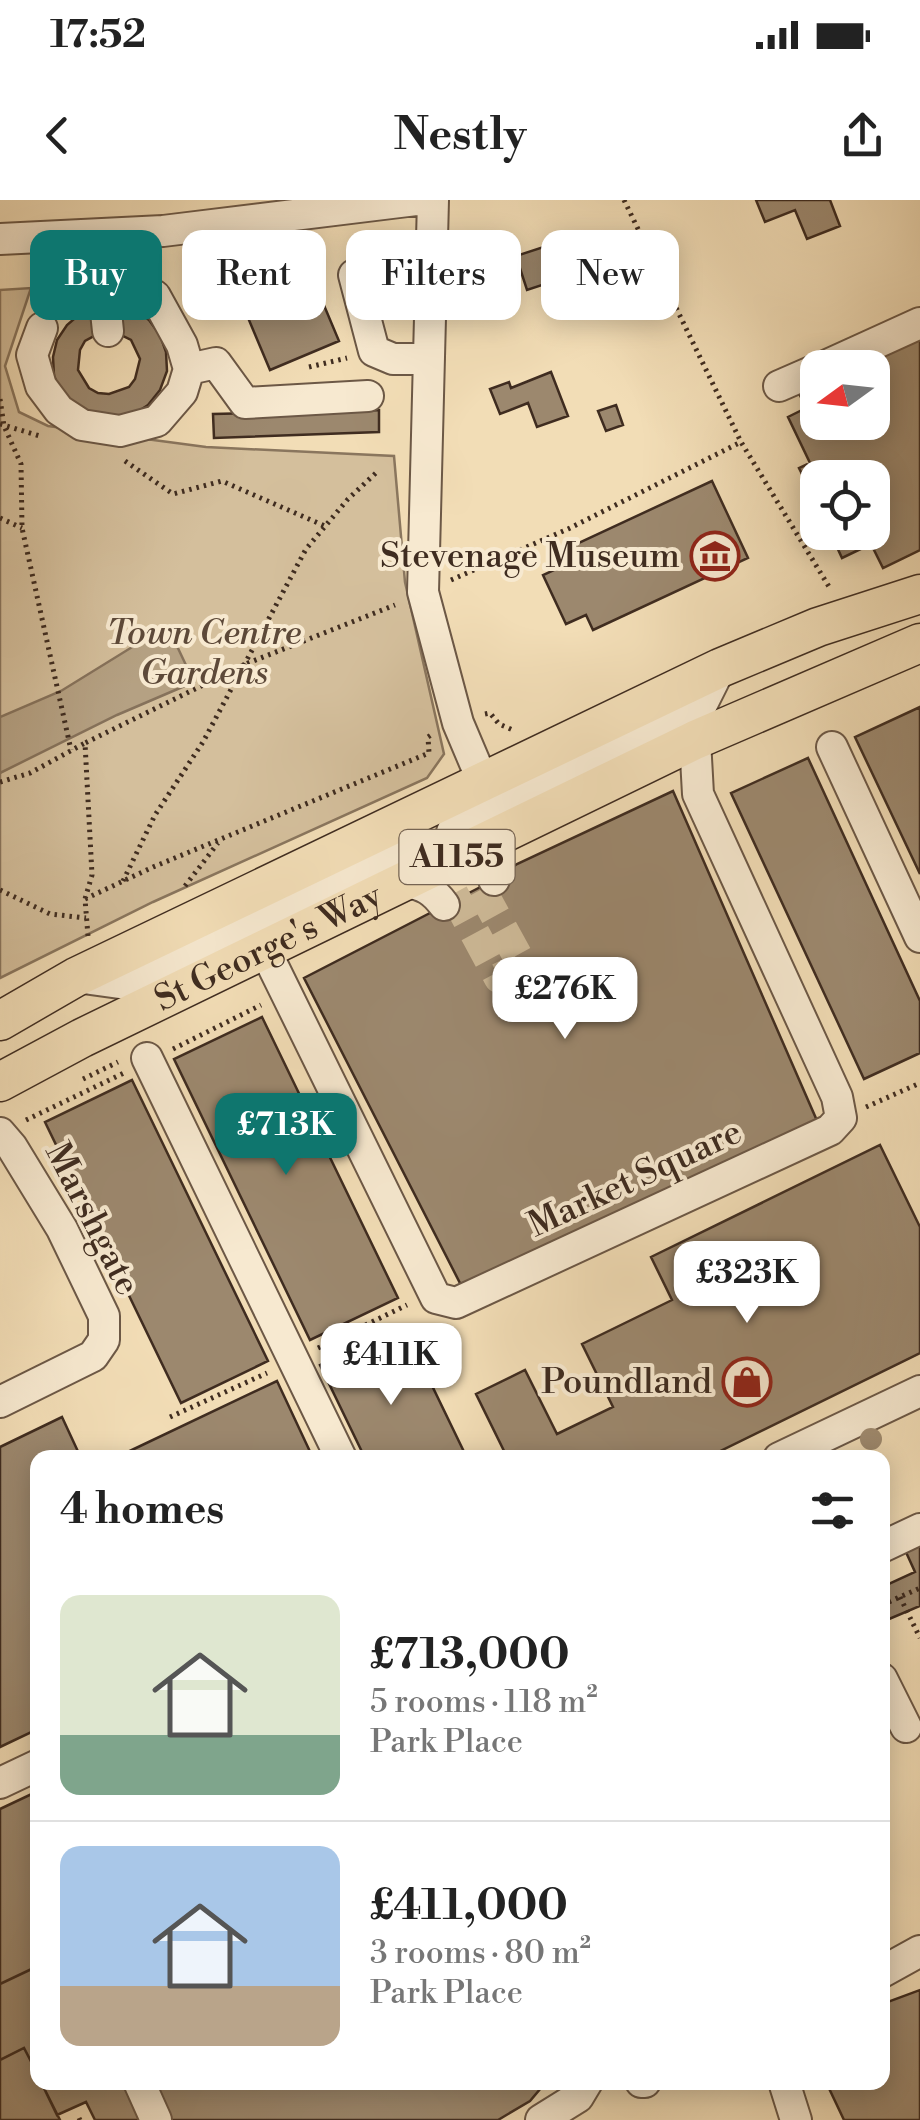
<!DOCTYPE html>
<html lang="en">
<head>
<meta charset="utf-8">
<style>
  body { margin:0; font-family:"Libre Bodoni",serif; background:#f6f6f6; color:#222; height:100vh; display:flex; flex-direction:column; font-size:38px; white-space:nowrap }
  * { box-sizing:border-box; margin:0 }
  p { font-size:32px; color:#767676 }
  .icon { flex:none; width:55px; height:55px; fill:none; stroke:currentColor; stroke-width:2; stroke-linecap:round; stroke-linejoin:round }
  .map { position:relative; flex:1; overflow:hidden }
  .details { position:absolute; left:30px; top:1250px; width:860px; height:640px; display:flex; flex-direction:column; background:#fff; border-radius:20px; box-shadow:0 5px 25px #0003 }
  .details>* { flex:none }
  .banner { position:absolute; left:30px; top:30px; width:860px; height:90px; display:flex; gap:20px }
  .needle { width:65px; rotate:255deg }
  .tools { position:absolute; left:800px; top:150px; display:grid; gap:20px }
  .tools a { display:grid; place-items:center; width:90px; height:90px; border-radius:20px; background:#fff; box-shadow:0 5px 25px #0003; font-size:50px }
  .price { position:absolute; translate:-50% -85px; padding:0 22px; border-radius:20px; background:#fff; color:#222; font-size:32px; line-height:65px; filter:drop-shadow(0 2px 5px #0008) }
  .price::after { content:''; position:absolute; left:50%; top:60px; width:30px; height:22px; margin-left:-15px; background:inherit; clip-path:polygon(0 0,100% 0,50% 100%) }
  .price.on { background:#0f766e; color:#fff }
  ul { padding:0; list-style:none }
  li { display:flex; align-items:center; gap:30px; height:250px; padding:0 30px }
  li+li { border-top:2px solid #e0e0e0 }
  li span { display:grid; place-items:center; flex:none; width:280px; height:200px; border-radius:20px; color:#555 }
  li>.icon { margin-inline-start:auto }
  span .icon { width:120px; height:120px; fill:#fffc; stroke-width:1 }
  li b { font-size:42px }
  h2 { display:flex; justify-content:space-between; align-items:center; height:120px; padding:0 30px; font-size:42px }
  .pill { padding:0 35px; border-radius:20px; background:#fff; box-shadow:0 5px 25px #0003; font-size:35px; line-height:90px }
  .pill.on { background:#0f766e; color:#fff }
  .status { display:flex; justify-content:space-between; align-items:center; height:70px; padding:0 50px; background:#fff; direction:ltr }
  .status svg { height:28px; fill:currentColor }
  header { display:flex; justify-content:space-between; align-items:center; height:130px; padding:0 30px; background:#fff; font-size:45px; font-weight:800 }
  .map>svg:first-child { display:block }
  .green { fill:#d4bf9c; stroke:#8a765e; stroke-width:2.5 }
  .water { fill:#b5a183; stroke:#86725b; stroke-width:2.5 }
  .building { fill:#9c886e; stroke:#3f2c20; stroke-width:2.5 }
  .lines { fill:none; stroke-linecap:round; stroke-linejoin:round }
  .minor-tunnel { stroke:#ceba98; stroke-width:30; stroke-dasharray:30 15; stroke-linecap:butt }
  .minor-casing { stroke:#6c5846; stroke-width:34 }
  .major-casing { stroke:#3f2c20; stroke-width:41 }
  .path { stroke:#3f2c20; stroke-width:5; stroke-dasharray:2.5 5; stroke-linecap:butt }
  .minor { stroke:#f7e9d0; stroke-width:30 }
  .major { stroke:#f2ddb6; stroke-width:38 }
  .tree { fill:#a08c71 }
  .labels { text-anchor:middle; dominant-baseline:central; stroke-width:8; stroke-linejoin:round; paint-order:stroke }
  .shield { fill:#f7e9d0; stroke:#766555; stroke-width:2.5 }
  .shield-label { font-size:32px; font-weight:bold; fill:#3f2c20 }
  .poi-label { font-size:35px; fill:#3f2c20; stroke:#f7e9d0; text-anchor:end }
  .park-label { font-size:35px; font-style:italic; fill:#5d4939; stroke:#f7e9d0 }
  .street-label { font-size:35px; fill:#3f2c20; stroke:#f7e9d0 }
</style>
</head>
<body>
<div class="status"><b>17:52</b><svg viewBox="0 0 49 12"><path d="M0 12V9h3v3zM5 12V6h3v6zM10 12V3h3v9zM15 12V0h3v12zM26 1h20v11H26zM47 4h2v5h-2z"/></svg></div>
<header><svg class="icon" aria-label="back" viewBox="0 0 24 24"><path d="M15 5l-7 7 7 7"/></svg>Nestly<svg class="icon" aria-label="share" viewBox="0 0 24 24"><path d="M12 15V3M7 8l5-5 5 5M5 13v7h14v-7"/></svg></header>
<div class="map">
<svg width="920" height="1920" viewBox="0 0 920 1920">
  <rect width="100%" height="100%" fill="#f2ddb6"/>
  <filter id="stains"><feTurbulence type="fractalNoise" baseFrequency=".002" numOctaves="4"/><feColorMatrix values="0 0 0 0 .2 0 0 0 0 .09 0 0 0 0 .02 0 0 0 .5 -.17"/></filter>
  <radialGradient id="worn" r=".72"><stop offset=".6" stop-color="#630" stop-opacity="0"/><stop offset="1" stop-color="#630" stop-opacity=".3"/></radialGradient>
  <!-- green -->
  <path class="green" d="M31,88L5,166L19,212L48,226L206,247L394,256L405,382L444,554L427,578L153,702L0,778V90Z"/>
  <!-- water -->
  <path class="water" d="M150,436L176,444L194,482L117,515L0,573V517L61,491Z"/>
  <!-- building -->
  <path class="building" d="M756,0H830L840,26L807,39L795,10L765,22Z
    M574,37L584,66L590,64L602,99L567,110L557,80L527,90L516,56Z
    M310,72L339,141L270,170L241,101Z
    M116,105L134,110L149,120L160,135L166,152L167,171L160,190L148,205L131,216L93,217L62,194L54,176L53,157L57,140L67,125L81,113L98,106L103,131L85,141L80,150L78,170L89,188L98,193L109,194L129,187L135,179L140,159L131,140L113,131Z
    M920,135V350L883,368L871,344L842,358L830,332H872V278H818V306L799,268L810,263L788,217L806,208L799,193L818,184V222H872V168H853Z
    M551,172L568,216L537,227L528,203L500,214L490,189L509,182L511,188Z
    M616,205L623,225L606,231L598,211Z
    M379,210V232L214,238L213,214Z
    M712,281L748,358L593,430L586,415L566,424L543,375L563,366L557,353Z
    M920,507V674L855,537Z
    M808,558L920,801V853L864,879L731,593Z
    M673,591L818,923L462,1087L304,778L494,680L517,664Z
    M262,817L398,1098L310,1140L174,859Z
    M132,880L268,1161L181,1203L45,922Z
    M880,945L920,1027V1153L706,1258H500L506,1255L476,1194L525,1170L557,1234L613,1207L582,1144L672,1100L651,1057Z
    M371,1140L391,1180L422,1165L467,1258H365L320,1165Z
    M277,1181L313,1258H115Z
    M62,1217L81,1258H38V1529L0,1547V1247Z
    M920,1344V1406L882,1422V1387L915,1372L905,1350Z
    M38,1591V1766L0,1784V1609Z
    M38,1766V1875L24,1848L0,1860V1784Z
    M920,1790V1920H844L826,1882H882V1804Z
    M24,1848L38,1875V1882H41L60,1920H0V1860Z
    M41,1882H546L530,1901L498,1920H95L86,1902L57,1915Z"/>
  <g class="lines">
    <!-- minor-tunnel -->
    <path class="minor-tunnel" d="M432,654L499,778L523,766L455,642"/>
    <!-- minor casing -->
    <g class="minor-casing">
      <path id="minor" d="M433,0L423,392L458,523L483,582
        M98,36L108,131
        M0,39L163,31L416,0
        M354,75L374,151L393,159H429
        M42,128L32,155L41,186L59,210L82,225L120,231L157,221L182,192L189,169L182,145L155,96L133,82L116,35
        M821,168L920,123
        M189,169L216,163L245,203L368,196
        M779,186L818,169
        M832,547L920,737
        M455,642L452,632L456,623L698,512L720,468
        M494,680L487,653L500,635
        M406,682C424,685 433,690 444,705
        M265,750L436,1098L456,1103L830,930L841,918L837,897L698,594L695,540
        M76,777L134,785L410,651L424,650L432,654
        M147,858L341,1258
        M0,933L12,947L62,1029L104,1116V1140L93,1156L0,1202
        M779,1258L920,1191
        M882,1347L920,1329
        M882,1479L906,1527
        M0,1583L38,1565
        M882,1772L920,1751
        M139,1882L156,1920
        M641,1882H645
        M784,1882L796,1920
        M541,1920L578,1897L587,1882"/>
    </g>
    <!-- major casing -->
    <g class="major-casing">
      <g id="major">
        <path d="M0,821L76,777L720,468L818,427L920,394"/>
        <path id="s1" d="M0,882L82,838L695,540L920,443"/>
      </g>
    </g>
    <!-- path -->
    <path class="path" d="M624,0L741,242L831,390
      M309,167L347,158
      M0,199L4,226L21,264L22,328L71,550
      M0,224L40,236
      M125,261L173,294L222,281L325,326
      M0,318L22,328
      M451,380L568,329L741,242
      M485,514L490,513L499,524L513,530
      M0,582L30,573L85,543
      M123,681L155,615L203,542L306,349L348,299L378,271
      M185,686L218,643
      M0,690L50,714L86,718
      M85,699L153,667L429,553L428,537L434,533
      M88,736L85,699L92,675L85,543L248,463L395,405
      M173,849L261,805
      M83,879L118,862
      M866,907L920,883
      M26,920L124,873
      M318,1148L407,1105
      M170,1217L267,1173
      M900,1397L920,1438
      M882,1405L920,1388
      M79,1918L80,1920"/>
    <!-- minor -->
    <use href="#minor" class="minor"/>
    <!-- major -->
    <use href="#major" class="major"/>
  </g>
  <!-- trees -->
  <circle class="tree" cx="871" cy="1239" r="11"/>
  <!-- icons -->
  <defs>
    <g id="museum-ring" transform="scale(2.5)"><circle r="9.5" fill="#f7e9d0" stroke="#8f2418" stroke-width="1.5"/><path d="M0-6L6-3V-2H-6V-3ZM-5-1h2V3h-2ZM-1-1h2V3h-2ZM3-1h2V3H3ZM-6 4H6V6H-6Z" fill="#8f2418"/></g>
    <g id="shop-ring" transform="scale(2.5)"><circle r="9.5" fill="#f7e9d0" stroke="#8f2418" stroke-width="1.5"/><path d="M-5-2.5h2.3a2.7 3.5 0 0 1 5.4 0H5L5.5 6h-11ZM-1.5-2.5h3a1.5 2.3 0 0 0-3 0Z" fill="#8f2418"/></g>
  </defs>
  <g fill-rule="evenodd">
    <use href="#museum-ring" x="715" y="356"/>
    <use href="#shop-ring" x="747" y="1182"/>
  </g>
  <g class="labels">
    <!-- shield labels -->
    <rect class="shield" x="399.5" y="630" width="115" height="54" rx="8"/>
    <g class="shield-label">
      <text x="457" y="657">A1155</text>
    </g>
    <!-- poi labels -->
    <g class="poi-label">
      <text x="680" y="356">Stevenage Museum</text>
      <text x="712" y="1182">Poundland</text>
    </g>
    <!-- park labels -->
    <g class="park-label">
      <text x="204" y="433">Town Centre<tspan x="204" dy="40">Gardens</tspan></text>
    </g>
    <!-- street labels -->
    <g class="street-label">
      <text stroke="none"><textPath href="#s1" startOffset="300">St George's Way</textPath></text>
      <text transform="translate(635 979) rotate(-25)">Market Square</text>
      <text transform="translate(92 1019) rotate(63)">Marshgate</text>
    </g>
  </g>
  <rect width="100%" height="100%" filter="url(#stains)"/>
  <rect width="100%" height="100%" fill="url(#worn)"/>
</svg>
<div class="tools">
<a><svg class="needle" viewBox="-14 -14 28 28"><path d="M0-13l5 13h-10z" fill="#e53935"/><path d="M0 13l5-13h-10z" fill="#767676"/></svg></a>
<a><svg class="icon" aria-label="locate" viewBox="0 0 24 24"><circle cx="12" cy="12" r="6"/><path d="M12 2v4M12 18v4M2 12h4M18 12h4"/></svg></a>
</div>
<b class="price" style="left:565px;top:842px">£276K</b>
<b class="price on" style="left:286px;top:978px">£713K</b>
<b class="price" style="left:747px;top:1126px">£323K</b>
<b class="price" style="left:391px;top:1208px">£411K</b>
<div class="banner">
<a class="pill on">Buy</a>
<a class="pill">Rent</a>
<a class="pill">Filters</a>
<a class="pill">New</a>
</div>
<section class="details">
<h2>4 homes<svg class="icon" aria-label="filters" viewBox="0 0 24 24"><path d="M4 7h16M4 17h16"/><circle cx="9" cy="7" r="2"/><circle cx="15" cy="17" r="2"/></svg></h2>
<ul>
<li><span style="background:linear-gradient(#dfe7d0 70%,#7fa58c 0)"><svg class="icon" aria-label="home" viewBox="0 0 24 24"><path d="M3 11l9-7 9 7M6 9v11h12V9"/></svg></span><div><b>£713,000</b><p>5 rooms · 118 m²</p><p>Park Place</p></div></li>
<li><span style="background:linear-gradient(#a9c7e8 70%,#b9a48a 0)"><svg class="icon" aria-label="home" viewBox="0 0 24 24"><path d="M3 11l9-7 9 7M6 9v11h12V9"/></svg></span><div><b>£411,000</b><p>3 rooms · 80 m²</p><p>Park Place</p></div></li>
</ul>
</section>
</div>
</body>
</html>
